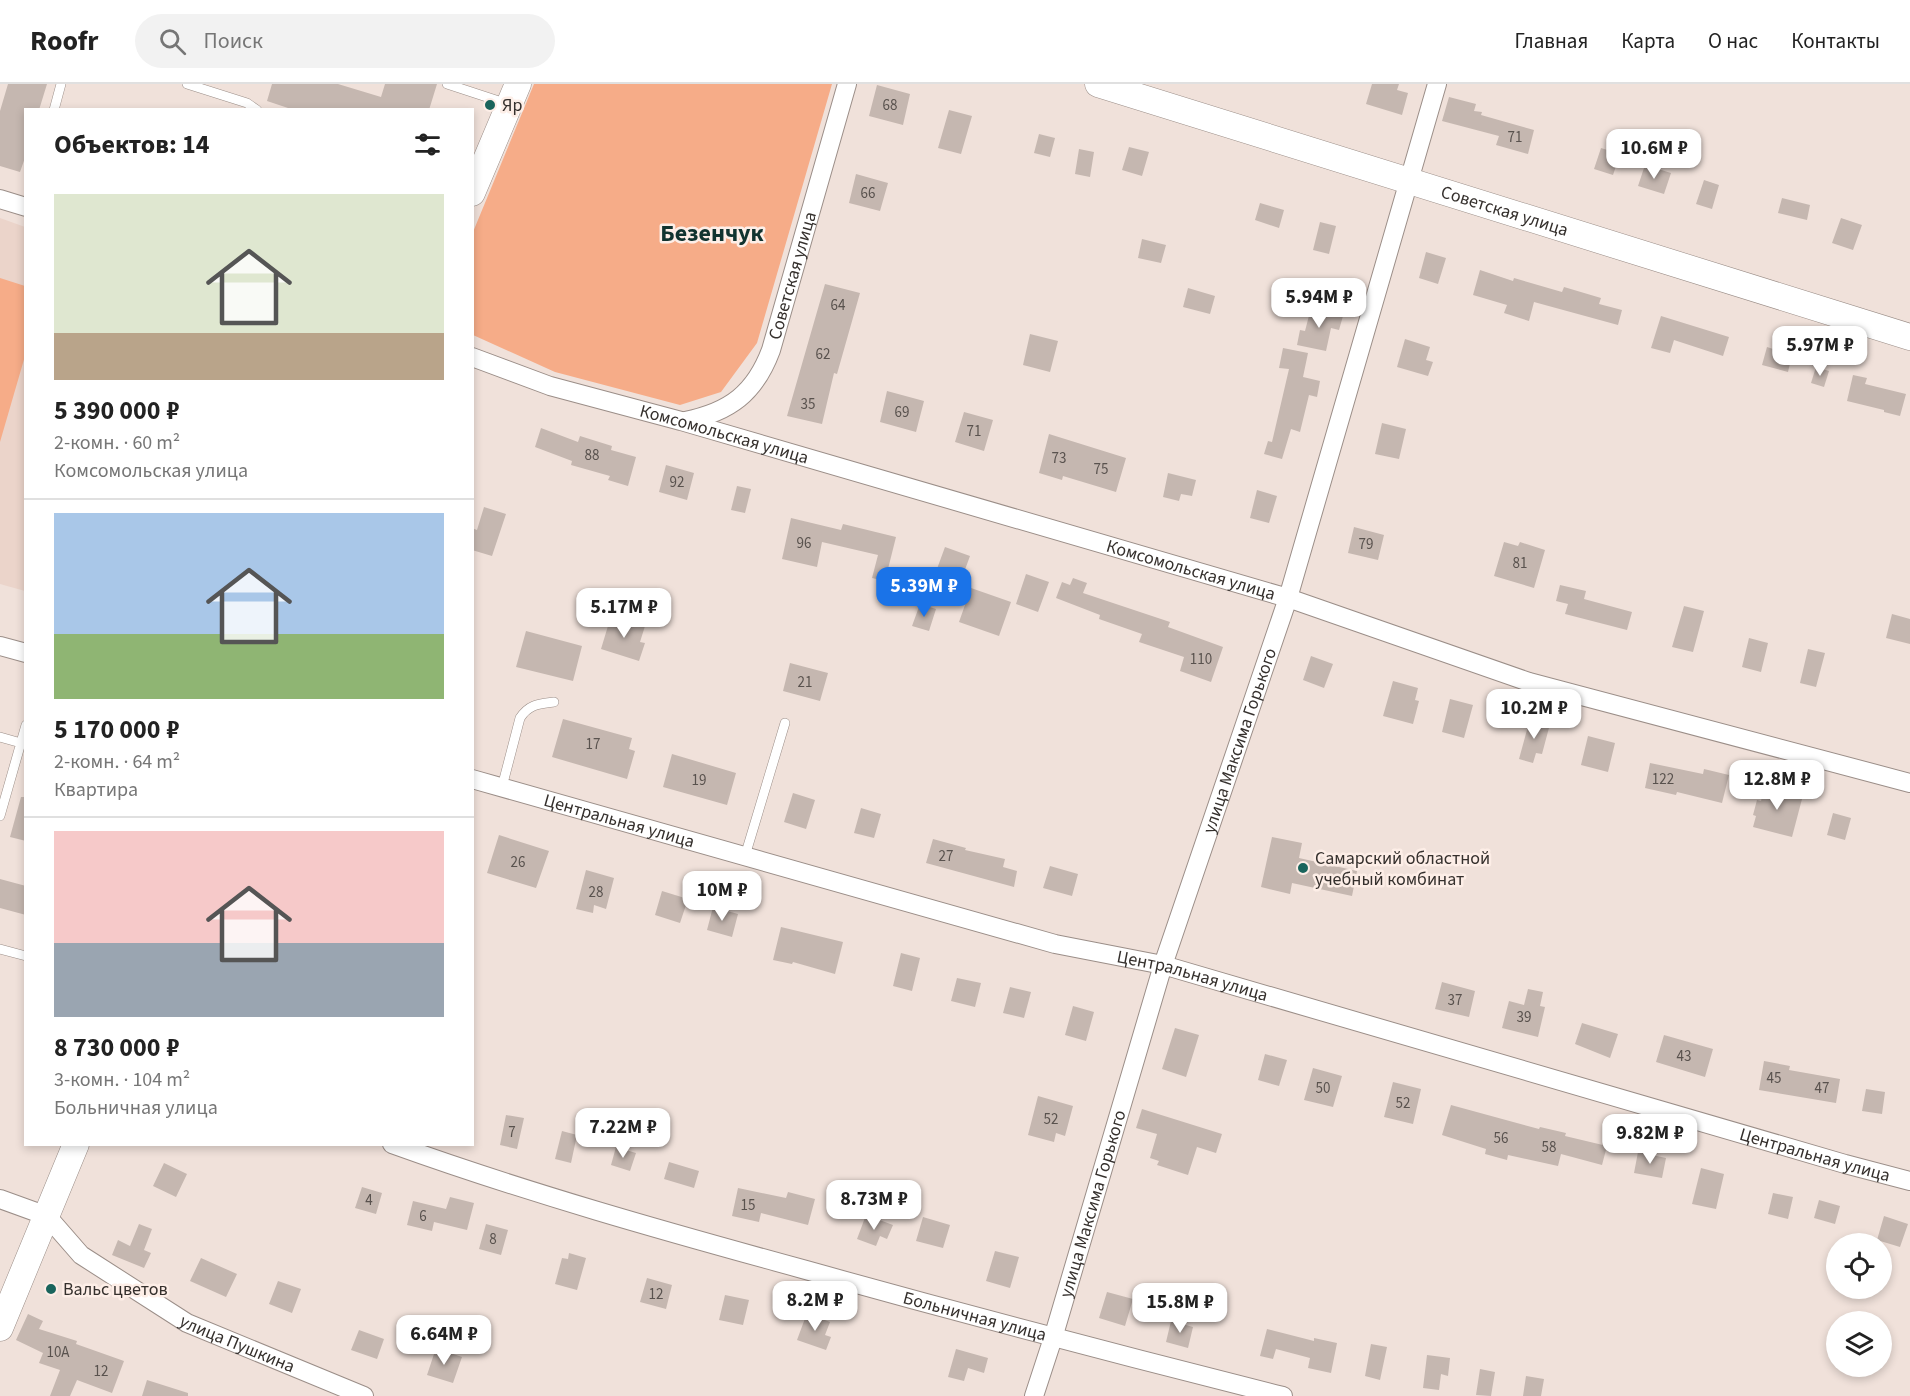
<!DOCTYPE html>
<html lang="ru">
<head>
<meta charset="utf-8">
<style>
  body { margin:0; font-family:"Source Sans 3",sans-serif; background:#f2f2f2; color:#222; height:100vh; display:flex; flex-direction:column; font-size:22px; white-space:nowrap }
  * { box-sizing:border-box; margin:0 }
  p { font-size:20px; color:#767676 }
  .icon { flex:none; width:33px; height:33px; fill:none; stroke:currentColor; stroke-width:2; stroke-linecap:round; stroke-linejoin:round }
  .map { position:relative; flex:1; overflow:hidden }
  .sheet { position:absolute; left:24px; top:24px; width:450px; height:1038px; display:flex; flex-direction:column; background:#fff; border-radius:0px; box-shadow:0 3px 9px #0003 }
  .sheet>* { flex:none }
  .tools { position:absolute; left:1826px; top:1149px; display:grid; gap:12px }
  .tools a { display:grid; place-items:center; width:66px; height:66px; border-radius:50%; background:#fff; box-shadow:0 3px 9px #0003; font-size:30px }
  .price { position:absolute; translate:-50% -51px; padding:0 14px; border-radius:12px; background:#fff; color:#222; font-size:20px; line-height:39px; filter:drop-shadow(0 2px 3px #0008) }
  .price::after { content:''; position:absolute; left:50%; top:36px; width:18px; height:14px; margin-left:-9px; background:inherit; clip-path:polygon(0 0,100% 0,50% 100%) }
  .price.on { background:#1a73e8; color:#fff }
  ul { padding:0; list-style:none }
  li { display:grid; align-content:center; gap:12px; height:318px; padding:0 30px }
  li+li { border-top:2px solid #e0e0e0 }
  li span { display:grid; place-items:center; height:186px; border-radius:0px; color:#555 }
  li>.icon { margin-inline-start:auto }
  span .icon { width:108px; height:108px; fill:#fffc; stroke-width:1 }
  li b { font-size:26px }
  h2 { display:flex; justify-content:space-between; align-items:center; height:72px; padding:0 30px; font-size:26px }
  header { display:flex; align-items:center; gap:36px; box-sizing:border-box; height:84px; padding:0 30px; background:#fff; border-bottom:2px solid #e0e0e0 }
  header strong { font-size:28px }
  nav { display:flex; gap:33px; margin-inline-start:auto; font-size:21px }
  .search { width:420px; height:54px; background:#f2f2f2; display:flex; align-items:center; gap:15px; box-sizing:border-box; padding:0 21px; border-radius:33px; color:#767676; font-size:22px }
  .map>svg:first-child { display:block }
  .built { fill:#ebd4ca }
  .green { fill:#f6ac88 }
  .building { fill:#c5b7b0 }
  .lines { fill:none; stroke-linecap:round; stroke-linejoin:round }
  .lane-casing { stroke:#9b8e88; stroke-width:10 }
  .street-casing { stroke:#9b8e88; stroke-width:20 }
  .secondary-casing { stroke:#9b8e88; stroke-width:27 }
  .lane { stroke:#fff; stroke-width:9 }
  .street { stroke:#fff; stroke-width:18 }
  .secondary { stroke:#fff; stroke-width:26 }
  .poi-dot { fill:#19645c; stroke:#fdeee7; stroke-width:2 }
  .labels { text-anchor:middle; dominant-baseline:central; stroke-width:5; stroke-linejoin:round; paint-order:stroke }
  .number-label { font-size:15px; fill:#59524e }
  .poi-label { font-size:18px; fill:#35302d; stroke:#fdeee7; text-anchor:start }
  .street-label { font-size:18px; fill:#35302d; stroke:#fdeee7 }
  .district-label { font-size:24px; font-weight:bold; fill:#11332f; stroke:#fdeee7 }
</style>
</head>
<body>
<header>
<strong>Roofr</strong>
<div class="search"><svg class="icon" aria-label="search" viewBox="0 0 24 24"><circle cx="10" cy="10" r="6"/><path d="M15 15l6 6"/></svg>Поиск</div>
<nav><a>Главная</a><a>Карта</a><a>О нас</a><a>Контакты</a></nav>
</header>
<div class="map">
<svg width="1910" height="1312" viewBox="0 0 1910 1312">
  <rect width="100%" height="100%" fill="#f0e1da"/>
  <!-- built -->
  <path class="built" d="M0,134L25,143V507L0,500Z"/>
  <!-- green -->
  <path class="green" d="M534,0H832L757,259L721,308L680,321L555,288L473,251V148Z
    M0,194L25,202V272L0,358Z"/>
  <!-- building -->
  <path class="building" d="M8,0H47L39,26H26V71L20,88L0,82V27Z
    M272,0H338L381,13L385,0H437L429,26H294L267,17Z
    M1372,0H1399L1397,6L1408,9L1402,31L1366,20Z
    M877,1L910,10L903,41L869,32Z
    M1449,13L1476,20L1474,27L1482,28L1481,31L1534,46L1528,70L1496,61L1499,52L1442,37Z
    M949,26L972,32L961,70L938,64Z
    M1039,50L1055,54L1050,73L1034,69Z
    M1129,63L1149,68L1142,92L1122,86Z
    M1601,64L1620,70L1613,91L1594,85Z
    M1079,65L1094,68L1090,93L1075,90Z
    M1645,81L1671,89L1664,110L1638,102Z
    M856,90L888,99L880,127L849,119Z
    M1704,96L1719,101L1712,125L1696,120Z
    M1782,114L1810,121L1807,136L1778,129Z
    M1260,119L1284,126L1279,144L1255,136Z
    M1841,134L1862,141L1853,166L1832,159Z
    M1320,138L1336,142L1329,170L1313,166Z
    M1142,155L1166,161L1161,179L1138,174Z
    M1426,168L1446,174L1438,200L1419,194Z
    M1480,186L1513,197L1514,194L1562,208L1564,203L1601,214L1599,220L1622,226L1618,241L1534,218L1529,237L1504,229L1507,221L1473,211Z
    M825,200L860,209L837,290L834,289L822,340L787,332Z
    M1188,204L1215,212L1210,230L1183,223Z
    M1311,224L1343,232L1339,246L1331,244L1326,267L1297,261L1300,246L1305,247Z
    M1661,232L1729,253L1723,272L1674,256L1670,269L1651,264Z
    M1030,250L1058,257L1050,288L1023,281Z
    M1405,255L1430,263L1426,276L1433,278L1428,292L1397,283Z
    M1767,263L1792,271L1788,288L1762,281Z
    M1283,264L1308,269L1303,293L1320,297L1317,313L1309,311L1300,348L1291,345L1282,375L1264,370L1268,357L1272,358L1289,285L1279,284Z
    M1816,283L1829,287L1824,303L1811,299Z
    M1853,291L1867,294L1865,300L1906,310L1900,332L1884,328V326L1847,317Z
    M887,307L924,317L916,348L880,338Z
    M964,328L993,336L984,367L955,358Z
    M1382,339L1406,345L1399,375L1375,370Z
    M541,344L578,358L580,352L612,362L611,366L636,373L628,402L608,396L610,392L571,381L572,377L535,363Z
    M1049,350L1126,374L1116,408L1063,392L1062,396L1039,389Z
    M666,381L694,389L687,416L659,408Z
    M1168,389L1196,396L1192,412L1181,410L1179,417L1163,413Z
    M737,402L751,405L745,429L731,426Z
    M1257,406L1277,412L1269,439L1250,434Z
    M484,423L506,430L492,472L472,466V444L477,446Z
    M791,434L841,446L843,440L896,453L885,497L872,494L878,471L822,458L817,483L782,475Z
    M1354,443L1384,451L1378,476L1348,469Z
    M1504,458L1518,462L1520,458L1545,466L1534,504L1494,492Z
    M945,463L970,472L959,502L934,493Z
    M1026,490L1049,498L1038,528L1016,520Z
    M1073,494L1087,499L1083,509L1170,538L1168,543L1223,563L1211,598L1180,587L1184,573L1139,558L1142,550L1099,535L1100,531L1056,514L1062,498L1070,501Z
    M1560,501L1586,507L1584,515L1632,528L1627,546L1565,530L1568,520L1556,517Z
    M971,504L1011,518L999,552L959,538Z
    M920,520L936,525L929,547L912,542Z
    M1684,522L1704,527L1693,568L1672,563Z
    M1892,530L1910,535V560L1886,554Z
    M611,532L645,542L640,558L645,559L639,577L601,565Z
    M526,547L582,562L573,597L516,583Z
    M1749,554L1768,559L1761,588L1742,583Z
    M1808,565L1825,569L1816,603L1800,599Z
    M1311,572L1333,580L1324,604L1303,596Z
    M790,579L828,589L820,617L783,607Z
    M1393,597L1418,604L1415,616L1419,617L1413,640L1383,632Z
    M1450,615L1473,621L1464,654L1442,648Z
    M563,635L632,654L629,665L635,667L627,695L552,673Z
    M1530,635L1550,640L1542,670L1536,669L1533,679L1519,675Z
    M1588,652L1615,659L1608,688L1581,681Z
    M672,670L736,689L727,721L663,703Z
    M1650,679L1703,690L1704,685L1729,691L1722,719L1677,708L1676,711L1645,704Z
    M1765,700L1786,706L1785,711L1802,715L1792,753L1753,743L1756,732L1753,731L1757,716L1761,717Z
    M793,709L815,716L806,745L784,738Z
    M21,713H26V757L10,753Z
    M861,724L881,730L874,754L854,749Z
    M1833,729L1851,734L1845,756L1827,751Z
    M499,751L549,767L536,804L487,789Z
    M1272,753L1302,759L1299,774L1357,787L1352,812L1292,799L1290,810L1261,803Z
    M933,755L966,764L965,766L1005,775L1003,783L1017,787L1014,803L926,779Z
    M1050,782L1078,790L1072,812L1043,804Z
    M586,786L614,794L606,825L594,821L593,829L576,825Z
    M0,795L26,802V831L0,824Z
    M662,807L688,815L680,839L655,831Z
    M713,823L738,830L732,853L707,846Z
    M781,843L843,858L835,890L793,878L792,880L773,876Z
    M901,869L920,874L912,907L893,902Z
    M957,894L981,899L975,923L951,917Z
    M1442,898L1475,907L1469,933L1435,925Z
    M1010,903L1031,908L1024,934L1003,929Z
    M1528,905L1543,908L1540,922L1545,923L1538,953L1502,944L1509,917L1524,921Z
    M1073,922L1094,928L1086,957L1065,951Z
    M1582,939L1618,950L1610,974L1575,960Z
    M1175,944L1199,951L1186,993L1162,985Z
    M1664,951L1713,965L1705,993L1656,978Z
    M1265,970L1287,976L1279,1002L1258,996Z
    M1764,977L1790,982L1789,986L1840,995L1836,1019L1759,1006Z
    M1313,984L1342,992L1333,1023L1304,1016Z
    M1393,998L1421,1005L1413,1040L1384,1033Z
    M1866,1005L1885,1008L1882,1030L1862,1027Z
    M1038,1012L1073,1022L1065,1052L1056,1049L1054,1058L1028,1051Z
    M1451,1021L1539,1045L1540,1043L1566,1049L1565,1052L1607,1062L1602,1081L1561,1070L1558,1082L1508,1071L1507,1076L1485,1070L1486,1065L1442,1051Z
    M1142,1025L1222,1050L1216,1069L1197,1063L1188,1091L1157,1081L1159,1077L1150,1074L1157,1050L1136,1044Z
    M506,1031L524,1034L517,1065L500,1061Z
    M562,1047L577,1051L571,1079L555,1075Z
    M616,1063L636,1069L630,1087L611,1081Z
    M1638,1068L1666,1074L1662,1094L1634,1089Z
    M669,1078L699,1087L694,1104L664,1095Z
    M164,1079L187,1090L176,1113L153,1102Z
    M1701,1084L1724,1090L1716,1125L1692,1120Z
    M362,1103L382,1109L376,1130L355,1124Z
    M738,1104L786,1114L788,1108L815,1115L808,1141L761,1129L759,1138L732,1132Z
    M1773,1109L1793,1113L1788,1135L1768,1130Z
    M450,1113L474,1119L467,1146L434,1138L432,1147L407,1141L413,1117L446,1125Z
    M1819,1116L1840,1122L1835,1140L1814,1134Z
    M866,1131L893,1141L887,1155L880,1152L876,1162L857,1155Z
    M1884,1132L1908,1140L1900,1163L1877,1156Z
    M923,1133L950,1141L943,1164L916,1157Z
    M139,1140L152,1145L144,1166L151,1169L144,1184L112,1171L118,1156L130,1162Z
    M486,1140L508,1146L501,1171L479,1165Z
    M995,1167L1019,1173L1010,1204L986,1197Z
    M569,1169L586,1174L577,1206L555,1200L562,1174L568,1175Z
    M201,1174L237,1190L226,1213L190,1197Z
    M647,1194L672,1201L666,1225L640,1218Z
    M278,1197L301,1205L292,1229L269,1220Z
    M1107,1208L1133,1215L1125,1242L1099,1234Z
    M725,1211L749,1216L743,1241L719,1236Z
    M807,1229L830,1238L825,1251L831,1253L826,1266L797,1256Z
    M28,1230L43,1237L39,1245L77,1257L76,1260L124,1277L112,1309L77,1296L70,1312H50L60,1286L39,1279L43,1269L16,1256Z
    M1171,1237L1193,1243L1188,1264L1166,1258Z
    M1267,1245L1314,1257V1254L1337,1259L1331,1289L1308,1284L1310,1274L1276,1265L1273,1275L1260,1272Z
    M359,1246L384,1255L377,1275L351,1266Z
    M1371,1260L1387,1263L1380,1296L1365,1292Z
    M436,1264L462,1273L453,1299L427,1291Z
    M956,1265L988,1274L984,1289L968,1284L964,1297L948,1293Z
    M1427,1271L1450,1274L1448,1292L1441,1290L1439,1306L1423,1304Z
    M1480,1285L1495,1288L1491,1312L1476,1311Z
    M1526,1292L1544,1295L1541,1312H1523Z
    M147,1296L188,1309V1312H142Z"/>
  <g class="lines">
    <!-- lane casing -->
    <g class="lane-casing">
      <path id="lane" d="M187,0L247,19L257,26
        M447,0L508,20
        M54,26L61,0
        M0,653L21,659
        M502,703L520,634C529,620 539,620 554,618
        M0,732L26,641
        M745,772L785,639
        M0,865L26,872"/>
    </g>
    <!-- street casing -->
    <g class="street-casing">
      <g id="street">
        <path d="M0,115L26,123"/>
        <path id="s1" d="M472,273L550,302L681,337L1288,514L1529,598L1910,699"/>
        <path id="s2" d="M685,337C730,328 755,309 771,266L847,0"/>
        <path d="M0,562L26,569"/>
        <path id="s3" d="M472,695L1055,860L1163,881L1845,1080L1910,1097"/>
        <path id="s4" d="M392,1060C528,1109 667,1148 806,1186C964,1230 1123,1272 1283,1312"/>
        <path id="s5" d="M0,1115L47,1132L81,1171L187,1239L364,1312"/>
        <path id="s6" d="M1034,1312L1053,1254L1163,881L1288,514L1437,0"/>
      </g>
    </g>
    <!-- secondary casing -->
    <g class="secondary-casing">
      <g id="secondary">
        <path id="s7" d="M1098,0L1910,253"/>
        <path d="M472,109L518,0"/>
        <path d="M0,1244L76,1060"/>
      </g>
    </g>
    <!-- lane -->
    <use href="#lane" class="lane"/>
    <!-- street -->
    <use href="#street" class="street"/>
    <!-- secondary -->
    <use href="#secondary" class="secondary"/>
  </g>
  <!-- markers -->
  <g class="poi-dot">
    <circle cx="490" cy="21" r="6"/>
    <circle cx="1303" cy="784" r="6"/>
    <circle cx="51" cy="1205" r="6"/>
  </g>
  <g class="labels">
    <!-- number labels -->
    <g class="number-label">
      <text x="890" y="21">68</text>
      <text x="1515" y="53">71</text>
      <text x="868" y="109">66</text>
      <text x="838" y="221">64</text>
      <text x="823" y="270">62</text>
      <text x="808" y="320">35</text>
      <text x="902" y="328">69</text>
      <text x="974" y="347">71</text>
      <text x="592" y="371">88</text>
      <text x="1059" y="374">73</text>
      <text x="1101" y="385">75</text>
      <text x="677" y="398">92</text>
      <text x="804" y="459">96</text>
      <text x="1366" y="460">79</text>
      <text x="1520" y="479">81</text>
      <text x="1201" y="575">110</text>
      <text x="805" y="598">21</text>
      <text x="593" y="660">17</text>
      <text x="1663" y="695">122</text>
      <text x="699" y="696">19</text>
      <text x="946" y="772">27</text>
      <text x="518" y="778">26</text>
      <text x="596" y="808">28</text>
      <text x="1455" y="916">37</text>
      <text x="1524" y="933">39</text>
      <text x="1684" y="972">43</text>
      <text x="1774" y="994">45</text>
      <text x="1323" y="1004">50</text>
      <text x="1822" y="1004">47</text>
      <text x="1403" y="1019">52</text>
      <text x="1051" y="1035">52</text>
      <text x="512" y="1048">7</text>
      <text x="1501" y="1054">56</text>
      <text x="1549" y="1063">58</text>
      <text x="369" y="1116">4</text>
      <text x="748" y="1121">15</text>
      <text x="423" y="1132">6</text>
      <text x="493" y="1155">8</text>
      <text x="656" y="1210">12</text>
      <text x="58" y="1268">10А</text>
      <text x="101" y="1287">12</text>
    </g>
    <!-- poi labels -->
    <g class="poi-label">
      <text x="502" y="21">Яр</text>
      <text x="1315" y="774">Самарский областной<tspan x="1315" dy="21">учебный комбинат</tspan></text>
      <text x="63" y="1205">Вальс цветов</text>
    </g>
    <!-- street labels -->
    <g class="street-label">
      <text stroke="none"><textPath href="#s7" startOffset="426">Советская улица</textPath></text>
      <text stroke="none"><textPath href="#s2" startOffset="195">Советская улица</textPath></text>
      <text stroke="none"><textPath href="#s1" startOffset="264">Комсомольская улица</textPath></text>
      <text stroke="none"><textPath href="#s1" startOffset="750">Комсомольская улица</textPath></text>
      <text stroke="none"><textPath href="#s6" startOffset="687">улица Максима Горького</textPath></text>
      <text stroke="none"><textPath href="#s3" startOffset="153">Центральная улица</textPath></text>
      <text stroke="none"><textPath href="#s3" startOffset="747">Центральная улица</textPath></text>
      <text stroke="none"><textPath href="#s3" startOffset="1395">Центральная улица</textPath></text>
      <text stroke="none"><textPath href="#s6" startOffset="201">улица Максима Горького</textPath></text>
      <text stroke="none"><textPath href="#s4" startOffset="608">Больничная улица</textPath></text>
      <text stroke="none"><textPath href="#s5" startOffset="282">улица Пушкина</textPath></text>
    </g>
    <!-- district labels -->
    <g class="district-label">
      <text x="712" y="149">Безенчук</text>
    </g>
  </g>
</svg>
<div class="tools">
<a><svg class="icon" aria-label="locate" viewBox="0 0 24 24"><circle cx="12" cy="12" r="6"/><path d="M12 2v4M12 18v4M2 12h4M18 12h4"/></svg></a>
<a><svg class="icon" aria-label="layers" viewBox="0 0 24 24"><path d="M12 4l9 5-9 5-9-5zM3 14l9 5 9-5"/></svg></a>
</div>
<b class="price" style="left:1654px;top:96px">10.6M ₽</b>
<b class="price" style="left:1319px;top:245px">5.94M ₽</b>
<b class="price" style="left:1820px;top:293px">5.97M ₽</b>
<b class="price on" style="left:924px;top:534px">5.39M ₽</b>
<b class="price" style="left:624px;top:555px">5.17M ₽</b>
<b class="price" style="left:1534px;top:656px">10.2M ₽</b>
<b class="price" style="left:1777px;top:727px">12.8M ₽</b>
<b class="price" style="left:722px;top:838px">10M ₽</b>
<b class="price" style="left:623px;top:1075px">7.22M ₽</b>
<b class="price" style="left:1650px;top:1081px">9.82M ₽</b>
<b class="price" style="left:874px;top:1147px">8.73M ₽</b>
<b class="price" style="left:815px;top:1248px">8.2M ₽</b>
<b class="price" style="left:1180px;top:1250px">15.8M ₽</b>
<b class="price" style="left:444px;top:1282px">6.64M ₽</b>
<section class="sheet">
<h2>Объектов: 14<svg class="icon" aria-label="filters" viewBox="0 0 24 24"><path d="M4 7h16M4 17h16"/><circle cx="9" cy="7" r="2"/><circle cx="15" cy="17" r="2"/></svg></h2>
<ul>
<li><span style="background:linear-gradient(#dfe7d0 75%,#b9a48a 0)"><svg class="icon" aria-label="home" viewBox="0 0 24 24"><path d="M3 11l9-7 9 7M6 9v11h12V9"/></svg></span><div><b>5 390 000 ₽</b><p>2-комн. · 60 m²</p><p>Комсомольская улица</p></div></li>
<li><span style="background:linear-gradient(#a9c7e8 65%,#8fb573 0)"><svg class="icon" aria-label="home" viewBox="0 0 24 24"><path d="M3 11l9-7 9 7M6 9v11h12V9"/></svg></span><div><b>5 170 000 ₽</b><p>2-комн. · 64 m²</p><p>Квартира</p></div></li>
<li><span style="background:linear-gradient(#f6c9c9 60%,#9aa5b1 0)"><svg class="icon" aria-label="home" viewBox="0 0 24 24"><path d="M3 11l9-7 9 7M6 9v11h12V9"/></svg></span><div><b>8 730 000 ₽</b><p>3-комн. · 104 m²</p><p>Больничная улица</p></div></li>
</ul>
</section>
</div>
</body>
</html>
